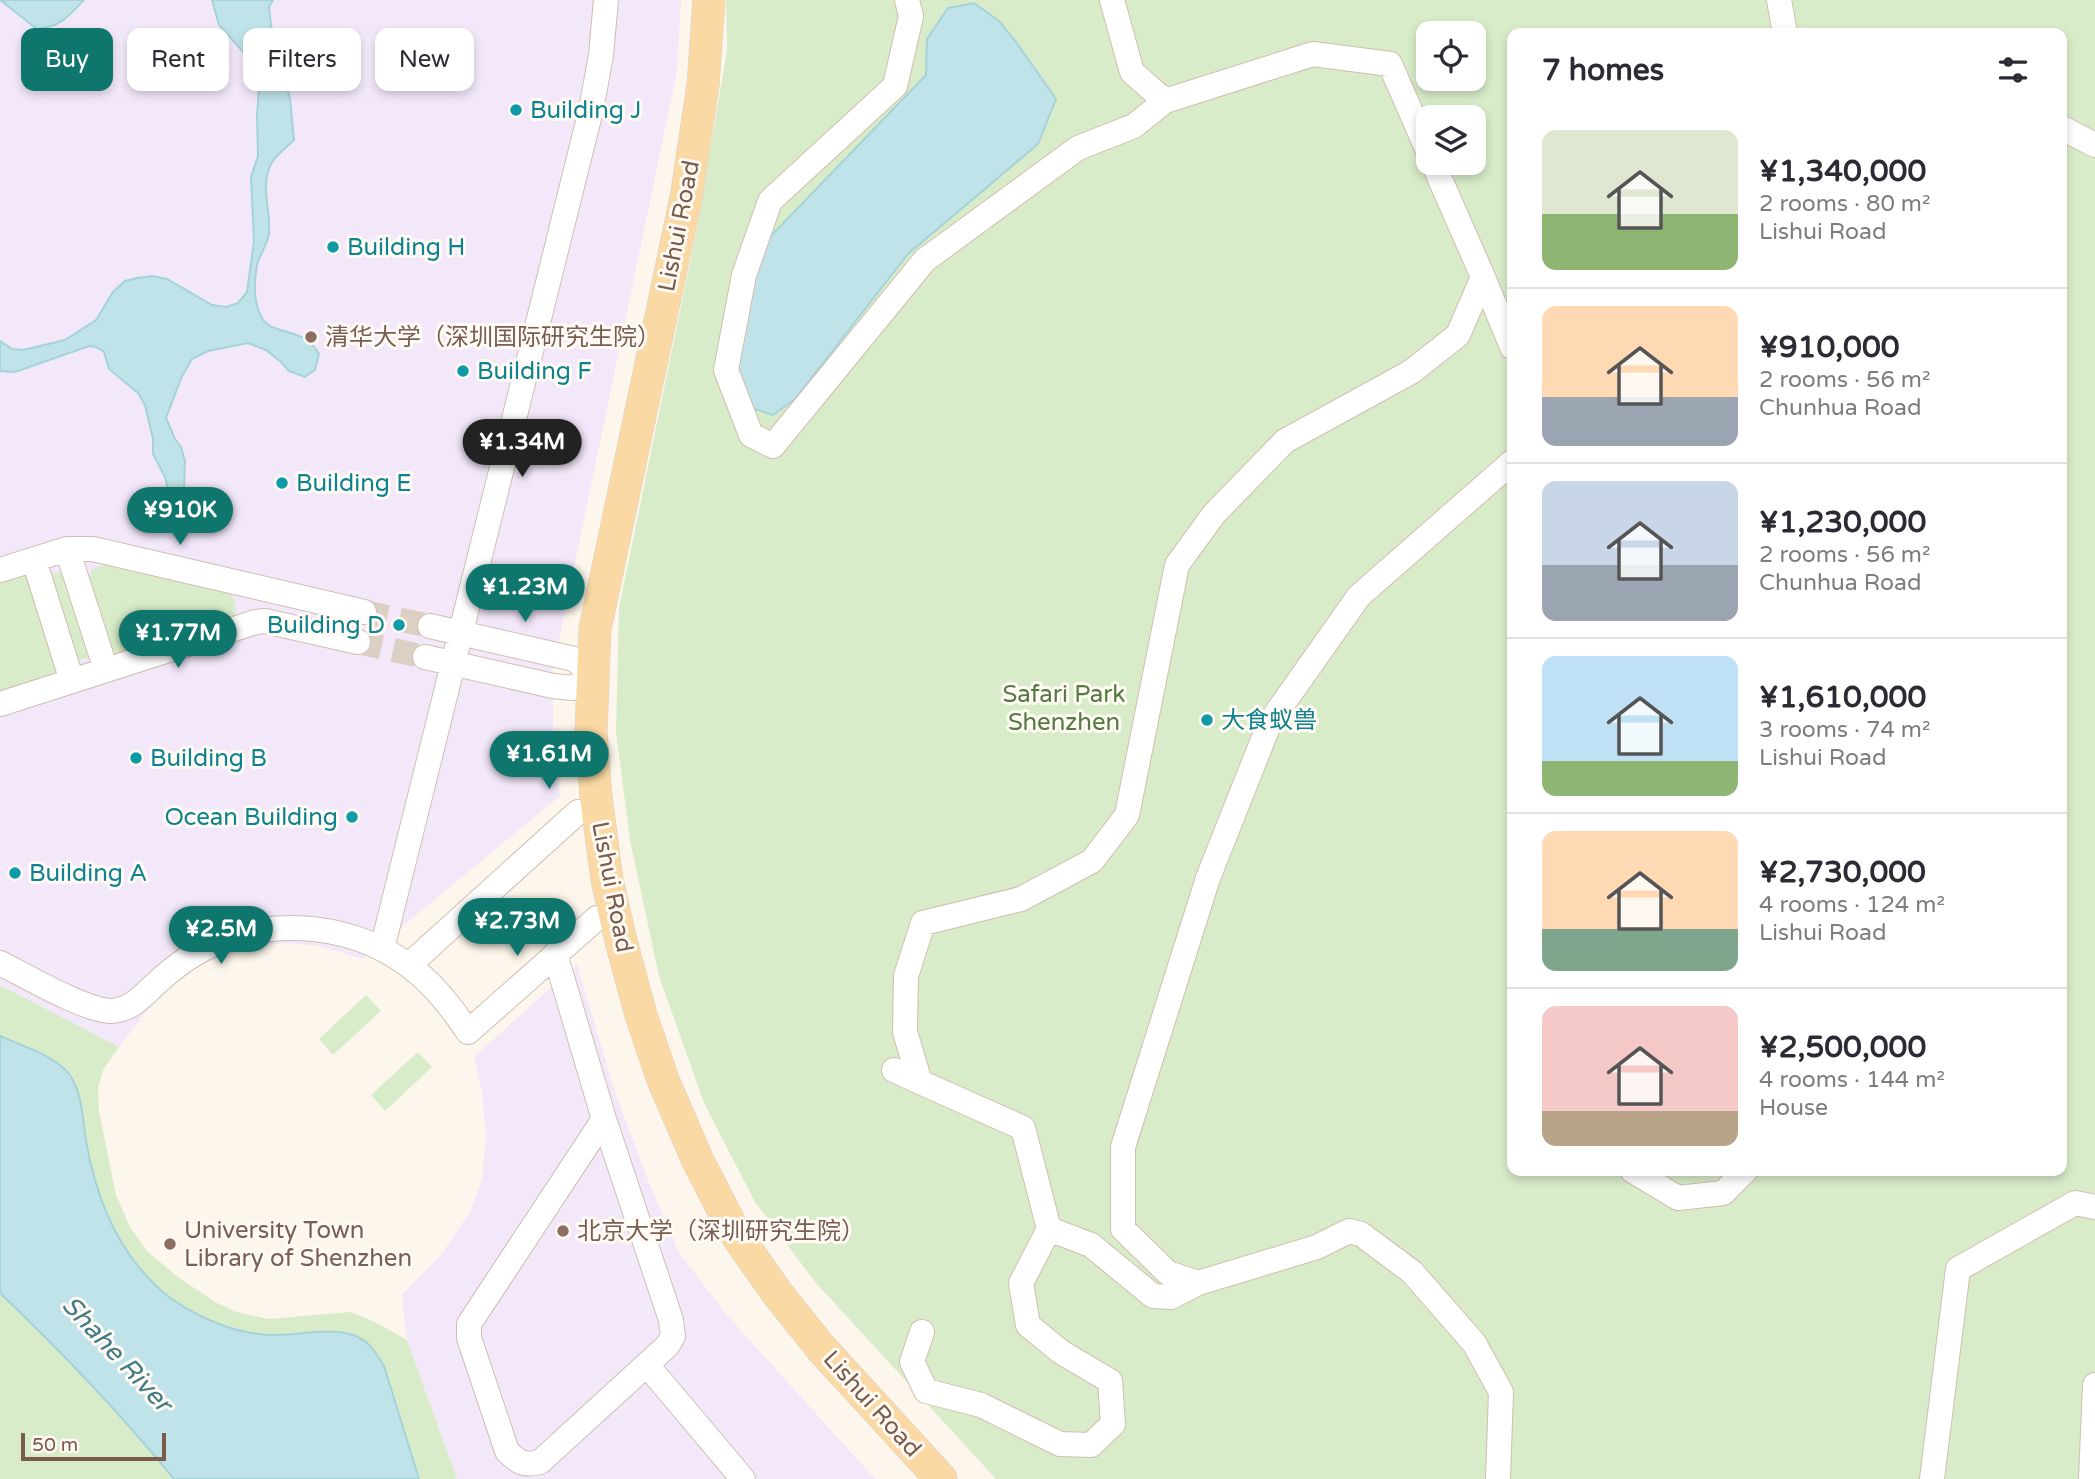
<!DOCTYPE html>
<html lang="en">
<head>
<meta charset="utf-8">
<style>
  body { margin:0; font-family:"Varela Round","Noto Sans SC",sans-serif; background:#f7f7f7; color:#2b2b33; height:100vh; display:flex; flex-direction:column; font-size:26px; white-space:nowrap }
  * { box-sizing:border-box; margin:0 }
  p { font-size:23px; color:#7c7c81 }
  .icon { flex:none; width:38px; height:38px; fill:none; stroke:currentColor; stroke-width:2; stroke-linecap:round; stroke-linejoin:round }
  .map { position:relative; flex:1; overflow:hidden }
  .side { position:absolute; left:1507px; top:28px; width:560px; height:1148px; display:flex; flex-direction:column; background:#fff; border-radius:14px; box-shadow:0 4px 10px #0003 }
  .side>* { flex:none }
  .hud { position:absolute; left:21px; top:28px; width:665px; height:63px; display:flex; gap:14px }
  .fabs { position:absolute; left:1416px; top:21px; display:grid; gap:14px }
  .fabs a { display:grid; place-items:center; width:70px; height:70px; border-radius:14px; background:#fff; box-shadow:0 4px 10px #0003; font-size:35px }
  .scale { position:absolute; left:21px; bottom:18px; width:145px; box-sizing:border-box; padding-left:7px; border:4px solid #7a5c4d; border-top:0; font-size:19px; line-height:24px; white-space:nowrap; color:#7a5c4d; -webkit-text-stroke:5px #fffaf3; paint-order:stroke }
  .price { position:absolute; translate:-50% -60px; padding:0 16px; border-radius:24px; background:#0f766e; color:#fff; font-size:23px; line-height:46px; filter:drop-shadow(0 2px 4px #0008) }
  .price::after { content:''; position:absolute; left:50%; top:42px; width:21px; height:16px; margin-left:-10px; background:inherit; clip-path:polygon(0 0,100% 0,50% 100%) }
  .price.on { background:#222; color:#fff }
  ul { padding:0; list-style:none }
  li { display:flex; align-items:center; gap:21px; height:175px; padding:0 35px }
  li+li { border-top:2px solid #e1e1e2 }
  li span { display:grid; place-items:center; flex:none; width:196px; height:140px; border-radius:14px; color:#555 }
  li>.icon { margin-inline-start:auto }
  span .icon { width:84px; height:84px; fill:#fffc; stroke-width:1 }
  li b { font-size:30px }
  h2 { display:flex; justify-content:space-between; align-items:center; height:84px; padding:0 35px; font-size:30px }
  .tag { padding:0 24px; border-radius:14px; background:#fff; box-shadow:0 4px 10px #0003; font-size:24px; line-height:63px }
  .tag.on { background:#0f766e; color:#fff }
  .map>svg:first-child { display:block }
  .education { fill:#f3e8fa }
  .green { fill:#d8ecc9; fill-rule:evenodd }
  .water { fill:#bfe3e8; stroke:#a5d3da; stroke-width:2 }
  .lines { fill:none; stroke-linecap:round; stroke-linejoin:round }
  .minor-tunnel { stroke:#dcd0c4; stroke-width:24; stroke-dasharray:24 12; stroke-linecap:butt }
  .minor-casing { stroke:#d1beb0; stroke-width:26 }
  .major-casing { stroke:#dad1cd; stroke-width:33 }
  .minor { stroke:#fff; stroke-width:24 }
  .major { stroke:#fbd9a5; stroke-width:32 }
  .culture-dot { fill:#0f9aa8; stroke:#fffaf3; stroke-width:2.5 }
  .education-dot { fill:#8d6e63; stroke:#fffaf3; stroke-width:2.5 }
  .labels { text-anchor:middle; dominant-baseline:central; stroke-width:6; stroke-linejoin:round; paint-order:stroke }
  .culture-label { font-size:24px; fill:#0d838f; stroke:#fffaf3; text-anchor:start }
  .street-label { font-size:24px; fill:#7a5c4d; stroke:#fffaf3 }
  .education-label { font-size:24px; fill:#785e54; stroke:#fffaf3; text-anchor:start }
  .park-label { font-size:24px; fill:#537a41; stroke:#fffaf3 }
  .water-label { font-size:26px; font-style:italic; fill:#437c86; stroke:#fffaf3 }
</style>
</head>
<body>
<div class="map">
<svg width="2095" height="1479" viewBox="0 0 2095 1479">
  <rect width="100%" height="100%" fill="#fdf6ec"/>
  <!-- education -->
  <path class="education" d="M0,0H681L677,71L553,669V738L560,796L363,959L319,946L285,943L249,948L213,959L184,975L157,998L119,1047L0,985Z
    M577,964L613,1086L647,1178L679,1253L726,1314L875,1479H457L407,1340L402,1295L441,1255L471,1210L482,1179L486,1138L482,1092L474,1057Z"/>
  <!-- green -->
  <path class="green" d="M726,0H2095V1479H996L816,1283L755,1202L704,1103L659,976L630,840L616,732L619,608L697,228L727,50ZM1428,33H1474V79H1428ZM1512,33H2062V1171H1512ZM1428,117H1474V163H1428Z
    M104,565L231,594C237,605 238,612 230,622L124,656L116,654L109,644L89,580L92,569Z
    M60,572L66,578L89,648L87,658L79,660L73,653L52,585V574Z
    M17,575L28,577L57,671L50,680L0,696V580Z
    M0,985L119,1047L103,1070L98,1088L99,1111L116,1195L130,1227L147,1251L178,1277L215,1302L236,1312L269,1319L350,1312L375,1322L407,1340L457,1479H0Z
    M366,995L381,1011L333,1055L319,1039Z
    M418,1052L432,1067L385,1111L371,1095Z"/>
  <!-- water -->
  <path class="water" d="M0,0H84C69,16 60,27 37,29Z
    M212,0H273L269,7L271,25L290,99L294,140C287,147 276,155 271,164C260,185 271,211 269,234C267,245 260,254 257,265C254,282 253,303 262,318C272,336 304,326 319,354L315,370L305,377L289,371L280,361L266,350L248,343L208,351L192,359L182,376L166,418L175,439L181,447L185,461L184,491L187,506L172,505L165,477L153,454V439L145,405L138,393L109,369L104,352L96,347L89,346L15,372L0,371V341L12,349L23,350L65,340L96,320L113,292L125,281L137,278L152,276L167,279L212,305L226,307L238,303L247,292L254,242L251,177L258,156L257,115L260,75L255,65L219,25Z
    M974,3L999,21L1016,42L1056,99L1038,144L908,254L795,399L773,415L752,408L737,373L749,286L768,239L926,75L927,39L948,8Z
    M0,1036C22,1046 54,1055 69,1074C82,1091 83,1120 86,1141C96,1198 118,1254 164,1293C193,1316 234,1334 271,1335C296,1336 338,1325 360,1338C371,1344 377,1355 384,1366L419,1479H174C120,1413 62,1352 0,1293Z"/>
  <g class="lines">
    <!-- minor-tunnel -->
    <path class="minor-tunnel" d="M364,612L430,626
      M358,642L425,657"/>
    <!-- minor casing -->
    <g class="minor-casing">
      <path id="minor" d="M907,0L911,16L895,86L770,201L744,275L726,370L751,435L773,446L925,260L1078,148L1134,126L1165,101L1313,54L1390,64L1428,151
        M1112,0L1132,72L1165,101
        M1779,0L1785,33
        M2062,128L2095,145
        M1433,163L1483,277L1458,335L1411,372L1285,441L1214,514L1177,565L1127,815L1092,861L1021,899L923,923L906,976L905,1032L920,1082L1023,1128L1049,1229L1091,1245L1153,1296L1171,1297L1198,1283L1317,1247L1349,1231L1361,1234L1412,1272L1474,1343L1501,1392L1498,1479
        M1483,277L1512,347
        M67,549L106,670
        M34,560L72,681
        M0,570L67,549H93L364,612
        M425,657L553,686L573,688L593,675L574,659L430,626
        M0,704L256,622L265,621L358,642
        M382,949L591,110L601,55L606,0
        M555,954L604,1119L671,1320L673,1336L667,1346L540,1462C524,1466 519,1463 507,1451L469,1338V1324L604,1119
        M0,963C26,976 86,1011 111,1011C133,1010 144,994 159,981C168,972 178,965 188,958C254,915 345,919 408,965C433,983 451,1006 468,1032L597,918
        M409,965L578,812
        M894,1070L920,1082
        M1633,1171L1678,1198L1723,1193L1745,1171
        M1198,1283L1168,1273L1123,1229V1147L1208,878L1270,722L1359,596L1512,462
        M922,1332L912,1362L926,1391L981,1405L1060,1444L1091,1445L1113,1424L1110,1381L1061,1352L1028,1325L1021,1283L1049,1229
        M647,1365L743,1479
        M1932,1479L1958,1269L2075,1203L2095,1207
        M2091,1479L2095,1385"/>
    </g>
    <!-- major casing -->
    <g class="major-casing">
      <path id="major" d="M709,0L703,85L686,198L595,629L591,732L596,797L607,880L622,945L641,1015L663,1080L698,1161L735,1233L777,1293L821,1348L941,1479"/>
    </g>
    <!-- minor -->
    <use href="#minor" class="minor"/>
    <!-- major -->
    <use href="#major" class="major"/>
  </g>
  <!-- markers -->
  <g class="culture-dot">
    <circle cx="516" cy="110" r="7"/>
    <circle cx="333" cy="247" r="7"/>
    <circle cx="463" cy="371" r="7"/>
    <circle cx="282" cy="483" r="7"/>
    <circle cx="399" cy="625" r="7"/>
    <circle cx="1207" cy="720" r="7"/>
    <circle cx="136" cy="758" r="7"/>
    <circle cx="352" cy="817" r="7"/>
    <circle cx="15" cy="873" r="7"/>
  </g>
  <g class="education-dot">
    <circle cx="311" cy="337" r="7"/>
    <circle cx="563" cy="1231" r="7"/>
    <circle cx="170" cy="1244" r="7"/>
  </g>
  <g class="labels">
    <!-- culture labels -->
    <g class="culture-label">
      <text x="530" y="110">Building J</text>
      <text x="347" y="247">Building H</text>
      <text x="477" y="371">Building F</text>
      <text x="296" y="483">Building E</text>
      <text x="385" y="625" text-anchor="end">Building D</text>
      <text x="1221" y="720">大食蚁兽</text>
      <text x="150" y="758">Building B</text>
      <text x="338" y="817" text-anchor="end">Ocean Building</text>
      <text x="29" y="873">Building A</text>
    </g>
    <!-- street labels -->
    <g class="street-label">
      <text transform="translate(679 226) rotate(-79)">Lishui Road</text>
      <text transform="translate(612 887) rotate(79)">Lishui Road</text>
      <text transform="translate(872 1404) rotate(48)">Lishui Road</text>
    </g>
    <!-- education labels -->
    <g class="education-label">
      <text x="325" y="337">清华大学（深圳国际研究生院）</text>
      <text x="184" y="1230">University Town<tspan x="184" dy="28">Library of Shenzhen</tspan></text>
      <text x="577" y="1231">北京大学（深圳研究生院）</text>
    </g>
    <!-- park labels -->
    <g class="park-label">
      <text x="1064" y="694">Safari Park<tspan x="1064" dy="28">Shenzhen</tspan></text>
    </g>
    <!-- water labels -->
    <g class="water-label">
      <text transform="translate(117 1354) rotate(47)">Shahe River</text>
    </g>
  </g>
</svg>
<div class="fabs">
<a><svg class="icon" aria-label="locate" viewBox="0 0 24 24"><circle cx="12" cy="12" r="6"/><path d="M12 2v4M12 18v4M2 12h4M18 12h4"/></svg></a>
<a><svg class="icon" aria-label="layers" viewBox="0 0 24 24"><path d="M12 4l9 5-9 5-9-5zM3 14l9 5 9-5"/></svg></a>
</div>
<div class="scale">50 m</div>
<b class="price on" style="left:522px;top:479px">¥1.34M</b>
<b class="price" style="left:180px;top:547px">¥910K</b>
<b class="price" style="left:525px;top:624px">¥1.23M</b>
<b class="price" style="left:178px;top:670px">¥1.77M</b>
<b class="price" style="left:549px;top:791px">¥1.61M</b>
<b class="price" style="left:517px;top:958px">¥2.73M</b>
<b class="price" style="left:221px;top:966px">¥2.5M</b>
<div class="hud">
<a class="tag on">Buy</a>
<a class="tag">Rent</a>
<a class="tag">Filters</a>
<a class="tag">New</a>
</div>
<section class="side">
<h2>7 homes<svg class="icon" aria-label="filters" viewBox="0 0 24 24"><path d="M4 7h16M4 17h16"/><circle cx="9" cy="7" r="2"/><circle cx="15" cy="17" r="2"/></svg></h2>
<ul>
<li><span style="background:linear-gradient(#dfe7d0 60%,#8fb573 0)"><svg class="icon" aria-label="home" viewBox="0 0 24 24"><path d="M3 11l9-7 9 7M6 9v11h12V9"/></svg></span><div><b>¥1,340,000</b><p>2 rooms · 80 m²</p><p>Lishui Road</p></div></li>
<li><span style="background:linear-gradient(#ffd9b3 65%,#9aa5b1 0)"><svg class="icon" aria-label="home" viewBox="0 0 24 24"><path d="M3 11l9-7 9 7M6 9v11h12V9"/></svg></span><div><b>¥910,000</b><p>2 rooms · 56 m²</p><p>Chunhua Road</p></div></li>
<li><span style="background:linear-gradient(#c9d6e8 60%,#9aa5b1 0)"><svg class="icon" aria-label="home" viewBox="0 0 24 24"><path d="M3 11l9-7 9 7M6 9v11h12V9"/></svg></span><div><b>¥1,230,000</b><p>2 rooms · 56 m²</p><p>Chunhua Road</p></div></li>
<li><span style="background:linear-gradient(#bfe0f5 75%,#8fb573 0)"><svg class="icon" aria-label="home" viewBox="0 0 24 24"><path d="M3 11l9-7 9 7M6 9v11h12V9"/></svg></span><div><b>¥1,610,000</b><p>3 rooms · 74 m²</p><p>Lishui Road</p></div></li>
<li><span style="background:linear-gradient(#ffd9b3 70%,#7fa58c 0)"><svg class="icon" aria-label="home" viewBox="0 0 24 24"><path d="M3 11l9-7 9 7M6 9v11h12V9"/></svg></span><div><b>¥2,730,000</b><p>4 rooms · 124 m²</p><p>Lishui Road</p></div></li>
<li><span style="background:linear-gradient(#f6c9c9 75%,#b9a48a 0)"><svg class="icon" aria-label="home" viewBox="0 0 24 24"><path d="M3 11l9-7 9 7M6 9v11h12V9"/></svg></span><div><b>¥2,500,000</b><p>4 rooms · 144 m²</p><p>House</p></div></li>
</ul>
</section>
</div>
</body>
</html>
